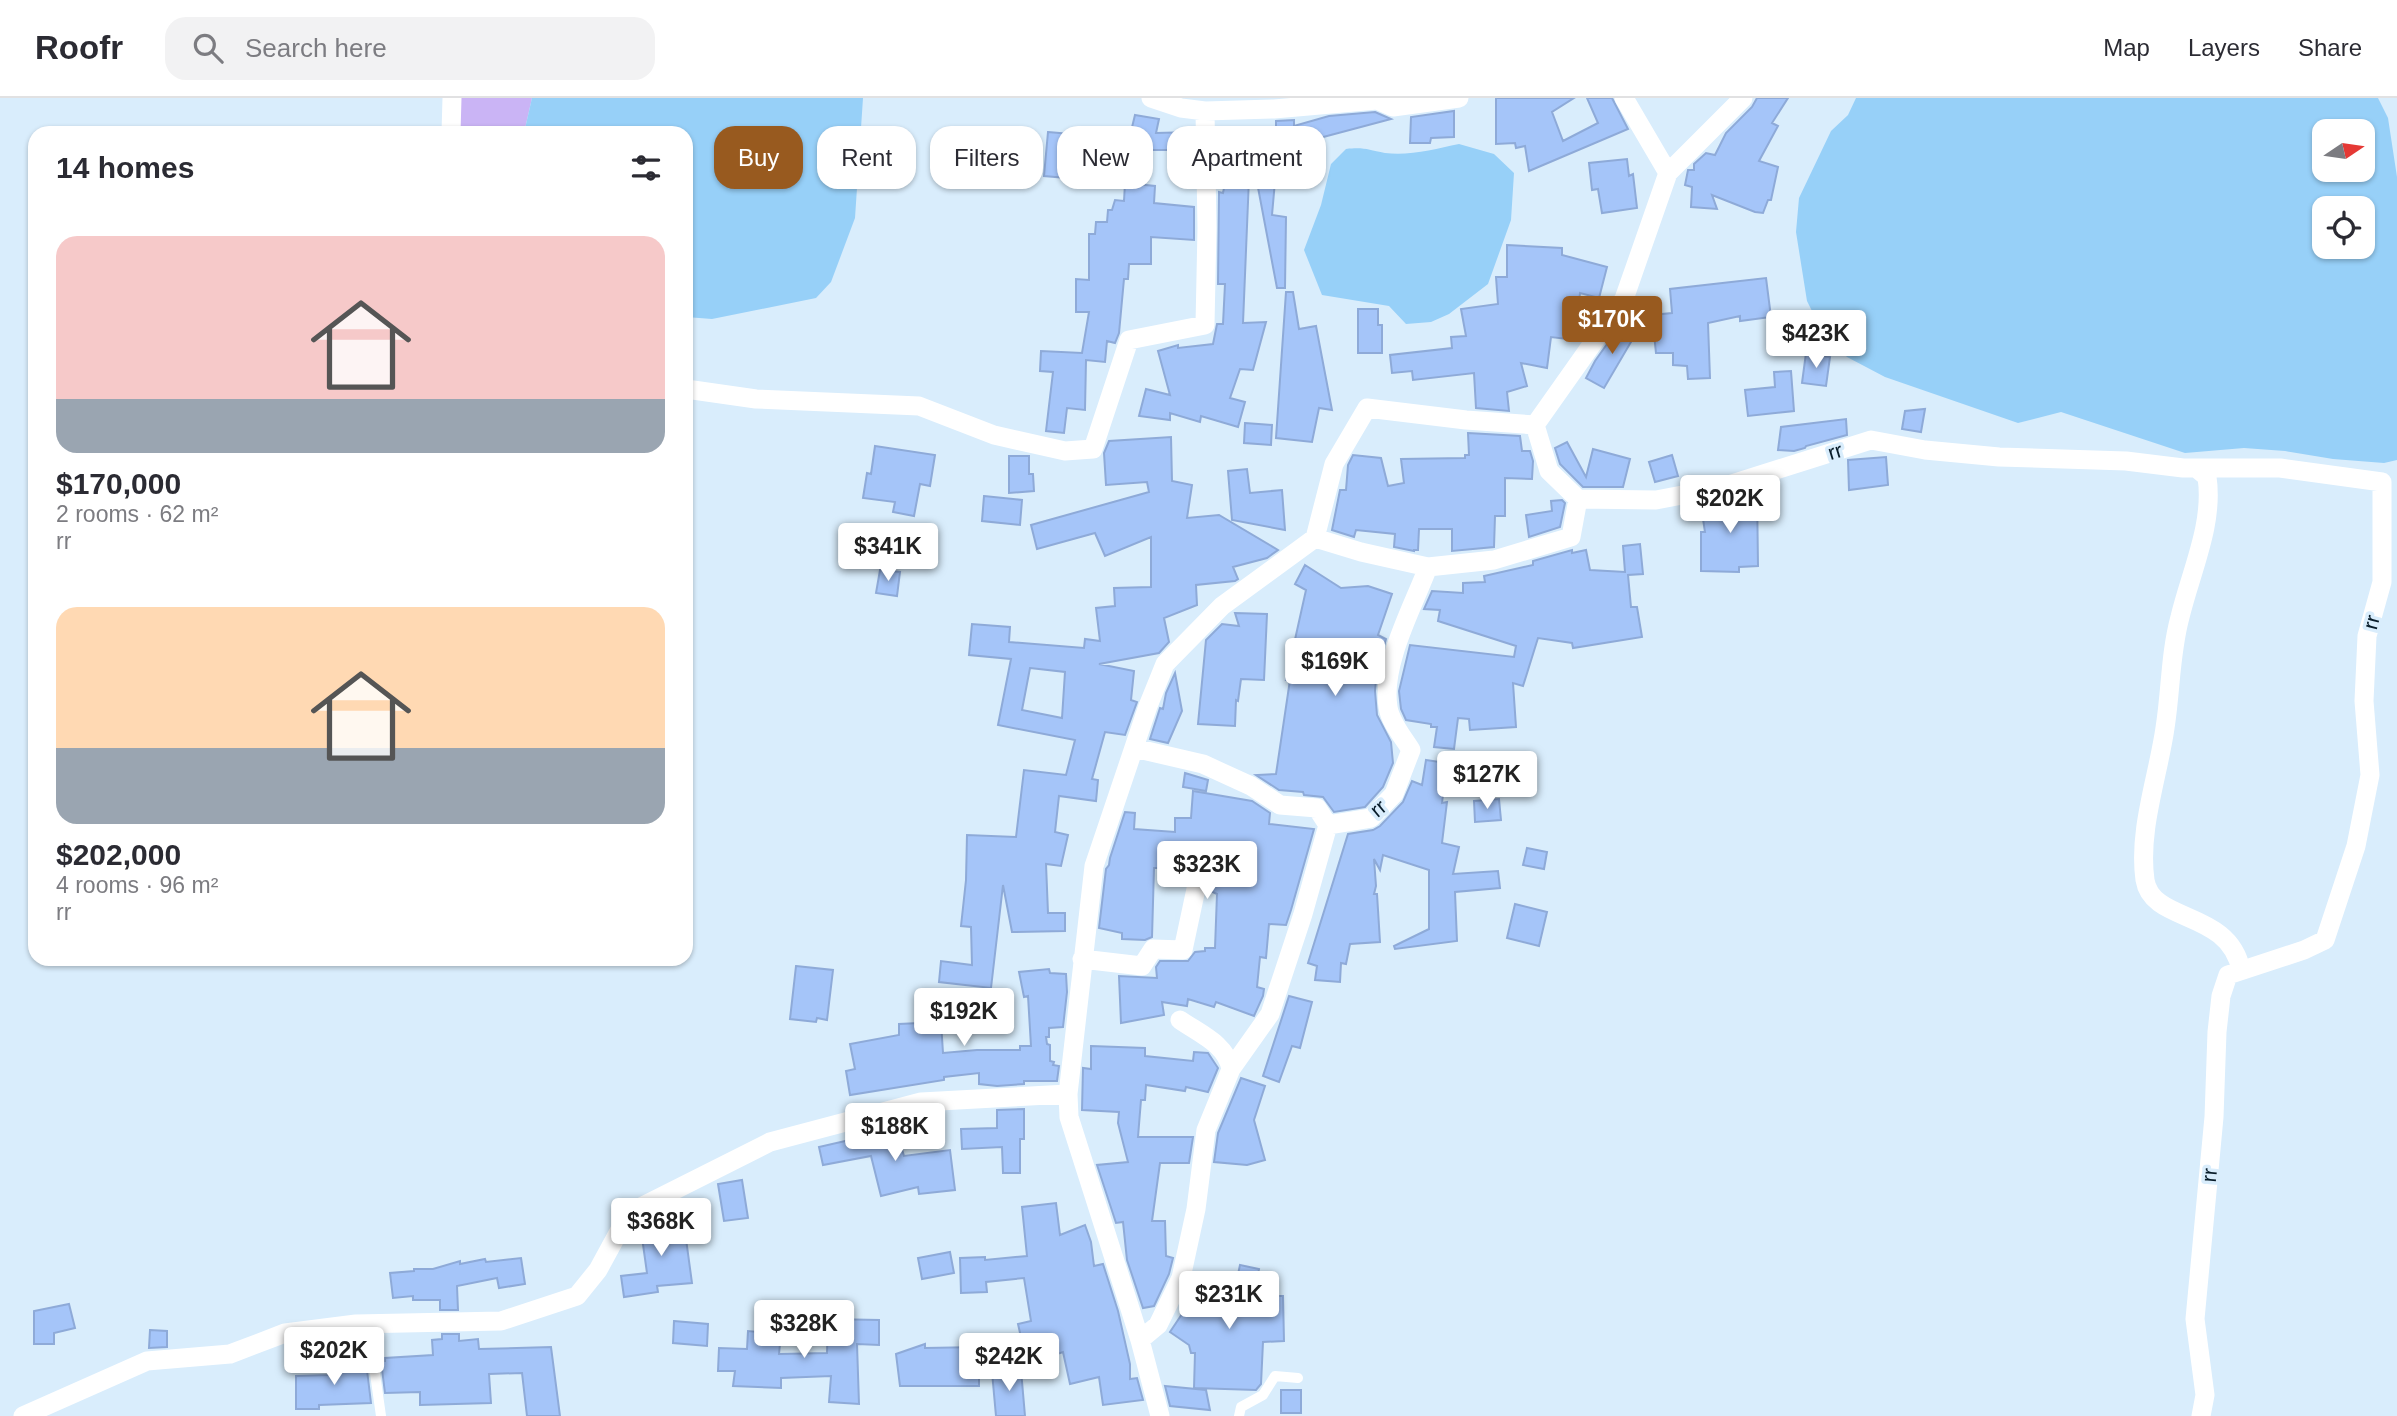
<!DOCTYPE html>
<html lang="en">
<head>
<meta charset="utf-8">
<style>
  body { margin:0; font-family:Helvetica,sans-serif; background:#f2f2f3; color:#2b2b33; height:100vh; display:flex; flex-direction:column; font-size:26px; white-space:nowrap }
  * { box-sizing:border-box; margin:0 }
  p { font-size:23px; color:#7c7c81 }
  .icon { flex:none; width:38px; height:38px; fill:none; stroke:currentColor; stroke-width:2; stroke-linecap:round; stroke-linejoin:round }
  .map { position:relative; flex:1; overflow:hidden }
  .panel { position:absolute; left:28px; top:28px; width:665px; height:840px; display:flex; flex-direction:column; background:#fff; border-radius:21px; box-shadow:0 2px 5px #0004 }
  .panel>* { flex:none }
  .hud { position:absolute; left:714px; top:28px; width:665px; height:63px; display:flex; gap:14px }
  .needle { width:46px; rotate:77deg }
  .buttons { position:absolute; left:2312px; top:21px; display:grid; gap:14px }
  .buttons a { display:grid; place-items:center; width:63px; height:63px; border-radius:14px; background:#fff; box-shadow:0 2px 5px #0004; font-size:35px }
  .price { position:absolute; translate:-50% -60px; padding:0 16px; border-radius:7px; background:#fff; color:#222; font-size:23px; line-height:46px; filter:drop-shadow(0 2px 4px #0008) }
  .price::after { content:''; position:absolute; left:50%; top:42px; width:21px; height:16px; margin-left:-10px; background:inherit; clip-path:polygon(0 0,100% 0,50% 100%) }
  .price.current { background:#985a1f; color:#fff }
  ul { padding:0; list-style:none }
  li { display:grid; align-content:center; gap:14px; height:371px; padding:0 28px }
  li span { display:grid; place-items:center; height:217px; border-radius:21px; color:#555 }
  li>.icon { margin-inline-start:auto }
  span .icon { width:126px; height:126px; fill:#fffc; stroke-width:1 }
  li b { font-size:30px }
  h2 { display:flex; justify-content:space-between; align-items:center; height:84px; padding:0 28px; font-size:30px }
  .tag { padding:0 24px; border-radius:21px; background:#fff; box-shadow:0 2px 5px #0004; font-size:24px; line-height:63px }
  .tag.current { background:#985a1f; color:#fff }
  header { display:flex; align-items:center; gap:42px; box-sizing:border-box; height:98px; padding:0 35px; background:#fff; border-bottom:2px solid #e1e1e2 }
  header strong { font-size:33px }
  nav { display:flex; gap:38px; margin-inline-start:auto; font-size:24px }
  .search { width:490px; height:63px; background:#f2f2f3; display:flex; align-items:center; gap:18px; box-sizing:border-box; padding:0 24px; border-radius:21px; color:#7c7c81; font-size:26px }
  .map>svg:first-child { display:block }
  .green { fill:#cab4f5 }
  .water { fill:#97d0f8; fill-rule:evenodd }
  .building { fill:#a5c5f9; stroke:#8eaad8; stroke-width:2; fill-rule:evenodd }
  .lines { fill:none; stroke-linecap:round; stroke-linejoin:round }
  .lane { stroke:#fff; stroke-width:10 }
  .street { stroke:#fff; stroke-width:19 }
  .labels { text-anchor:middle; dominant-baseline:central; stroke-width:7; stroke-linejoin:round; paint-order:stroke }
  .street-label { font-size:21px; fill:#071b28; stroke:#d9edfc }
</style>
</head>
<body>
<header>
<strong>Roofr</strong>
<div class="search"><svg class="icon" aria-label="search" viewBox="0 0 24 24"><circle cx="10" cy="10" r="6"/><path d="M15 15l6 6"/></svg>Search here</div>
<nav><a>Map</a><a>Layers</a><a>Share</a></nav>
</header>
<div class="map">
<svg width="2397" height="1318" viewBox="0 0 2397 1318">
  <rect width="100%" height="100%" fill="#d9edfc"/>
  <!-- green -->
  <path class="green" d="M457,0H532L524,35H456Z"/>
  <!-- water -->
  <path class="water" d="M532,0H863L855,120L831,184L816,200L712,221L686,219V35H524Z
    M1856,0H2378L2388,20L2397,79V362L2384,365L2333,361L2285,353L2244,350L2185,355L2061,314L2018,325L1885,279L1847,259L1823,235L1807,203L1796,134L1799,100L1831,33L1848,17ZM2362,33V72H2324V33ZM2362,110V149H2324V110Z
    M1459,46L1494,56L1514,75L1511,122L1488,186L1449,216L1431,224L1406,226L1389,208L1322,197L1304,152L1321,107L1331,66L1346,51C1365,49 1368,52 1385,55C1410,58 1435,51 1459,46Z"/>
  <!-- building -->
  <path class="building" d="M1496,0H1574L1552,14L1563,43L1598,25L1587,0H1612L1628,31L1529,73L1525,48L1516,50L1515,45L1496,46Z
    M1757,0H1788L1772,25L1778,28L1759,63L1778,69L1771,102H1768L1763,115L1755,114L1712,97L1717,111L1691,109L1692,89L1685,87L1688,72H1694V66L1706,55L1715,57L1726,35L1752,9Z
    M1454,13V39L1431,40L1430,45H1410L1411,19Z
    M1375,14L1391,21L1312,42L1313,46L1299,48L1301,71L1276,72L1272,117L1286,119L1285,190H1277L1256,79L1249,80L1243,225L1266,224L1253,272L1240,271L1230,300L1245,304L1238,329L1201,318L1200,324L1170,315V322L1139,318L1146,291L1170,297L1158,253L1178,247V250L1213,246L1217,226H1223L1225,186H1218L1219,94L1223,95L1226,80L1218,78V44L1276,35V23L1294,22V28L1329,18Z
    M1135,17L1159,21L1156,35L1193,34V52H1152L1150,60L1126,54Z
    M1048,34L1082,37L1078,81L1044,78Z
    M1627,61L1629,78L1633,76L1637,110L1602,115L1598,91L1592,92L1589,65Z
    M1125,85L1155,88L1154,105L1194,109V142L1151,139V166H1129L1128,181H1124L1119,235L1115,245L1107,243L1105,264L1086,262L1085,312L1067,310L1064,335L1046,333L1053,274L1040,273L1041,253L1082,255L1089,214H1076V181L1089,182V136H1095L1096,124H1107L1108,112H1112L1115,102L1124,103Z
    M1507,147L1562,150V157L1607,169L1599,200L1580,195L1575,242L1551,239L1547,270L1521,265L1527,288L1507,294L1509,313L1476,310L1474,275L1413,282L1412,273L1392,275L1390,257L1452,250L1451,239L1466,238L1461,211L1498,206L1496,179H1507Z
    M1766,180L1771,219L1740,223V218L1708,225L1710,280L1688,281L1687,268L1673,267V255H1656L1652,217L1672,215L1670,191Z
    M1286,194H1293L1299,231L1316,228L1332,312L1319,310L1312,344L1276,340Z
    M1358,211H1378V227H1382V255H1358Z
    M1622,225L1638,232L1604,290L1586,280L1595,263Z
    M1806,255L1830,259L1826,288L1802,285Z
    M1791,273L1794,313L1748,318L1745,292L1775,289L1774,274Z
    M1925,311L1921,334L1902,331L1905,313Z
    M1846,321L1847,337L1806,348L1805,350L1794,353L1778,352L1781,329Z
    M1245,325L1272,327L1271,347L1244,345Z
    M1468,335L1520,338L1522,353H1530L1533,363L1532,381L1505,380V418H1495L1494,449L1452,453V431H1419L1418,452H1414V453L1394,449L1395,436L1356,432L1354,439L1332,432L1340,392H1346L1348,367L1353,357L1381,360L1388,388L1404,385L1401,361L1465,360V357H1469Z
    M1171,339L1172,383L1192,387L1187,420L1219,417L1278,452L1267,460L1233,469L1238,481L1235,483L1196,487L1197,507L1164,520L1169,544L1159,555L1099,566L1134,573L1131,602L1137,604L1125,637L1105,634L1092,681L1098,682L1096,703L1059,698L1055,734L1068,737L1061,768L1046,766L1048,815H1065V833L1012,834L1003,787L991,890L939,884L941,863L972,867L971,829L961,828L966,782L967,737L1016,739L1024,672L1066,677L1075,642L998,627L1011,561L969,557L972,526L1010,529L1009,544L1084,550L1085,541L1100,543L1096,510L1115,508L1114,490L1151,489V439L1105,458L1095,435L1037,451L1031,427L1149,394L1147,384L1106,387L1104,355L1109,343ZM1030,570L1065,574L1062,620L1022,612Z
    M1567,344L1586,379L1593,351L1630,361L1623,389H1583L1560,366L1555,350Z
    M875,348L935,357L930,388L920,386L914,418L893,414L895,404L863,400L867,375L871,376Z
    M1672,357L1678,378L1655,384L1649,364Z
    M1009,358H1029V376H1033L1034,393L1009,395Z
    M1886,359L1888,387L1849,392L1848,362Z
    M1247,371L1250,395L1282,392L1285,432L1232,422L1228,373Z
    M1757,393L1758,468L1739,469V474L1701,473V434H1705L1701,408L1739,400V397Z
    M984,398L1022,402L1020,427L982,423Z
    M1562,402L1565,405L1560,429L1529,439L1526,417L1552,413L1551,403Z
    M1640,446L1643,476L1628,477L1631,509H1637L1642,539L1573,550L1572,545L1538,540L1523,588L1513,585L1516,629L1470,632L1469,621L1458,620L1454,651L1434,649L1437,629H1431V626L1406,622L1401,611L1399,593L1410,547L1514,559L1516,548L1438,523L1440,512L1424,511L1432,493L1463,495V485L1485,484L1484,478L1533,467V463L1572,452V455L1586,452L1590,472L1625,474L1623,448Z
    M1305,467L1341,490L1368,488L1392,496L1378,537L1386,541L1377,572L1375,593L1377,617L1391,644L1393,665L1383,689L1365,709L1334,714L1323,699L1304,697L1303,694L1279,692L1256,677L1276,676L1290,582H1286L1306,492L1295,486Z
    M880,472L900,474L897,498L876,495Z
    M1235,515L1267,516L1264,582L1241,581L1238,603L1236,602L1235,628L1198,626L1206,542L1222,526L1239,528Z
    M1175,575L1182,613L1168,645L1150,641L1160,610L1163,611L1166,595Z
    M1426,662L1447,665L1442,705L1447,704L1442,745L1459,749L1453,776L1498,773L1500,790L1455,794L1457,843L1395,851L1394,848L1429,831V772L1383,757L1380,772L1374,761L1376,788L1374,796H1377L1380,844L1350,846L1346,866L1341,865L1340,884L1315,882L1317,868L1308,865L1348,736L1373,732L1380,728L1403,704L1412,683L1422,687Z
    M1185,675L1208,682L1206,693L1183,689Z
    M1193,693L1252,703L1270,715L1269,726L1314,731L1291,812L1286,827L1269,826L1266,860L1260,859L1257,889L1264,891L1263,898L1254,918L1216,904L1214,909L1188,901L1187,908L1162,904L1164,917L1121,925L1119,878L1157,880L1156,869L1160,863H1188L1195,854L1205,853V850H1215L1217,796L1208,792L1224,751L1185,748V765L1158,763V770H1154L1152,839L1145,842L1122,841V835L1099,830L1106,771L1109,767L1110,760L1125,714L1135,715L1134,731L1175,734V720H1191Z
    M1499,701L1501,722L1475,724L1474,703Z
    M1527,750L1547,754L1544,771L1523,767Z
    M1515,806L1547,814L1539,848L1507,840Z
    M796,868L833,872L827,922L817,920L816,924L790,921Z
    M1049,871L1050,875L1066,876L1067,894L1063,929L1049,930V939H1046L1047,946L1050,947V963L1054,964L1053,967L1059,968L1057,983H1024V986L997,988L979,986V975L944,979V982L850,997L846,973L855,971L850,946L899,937V926L941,924L943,955L977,952H1020V948H1031L1028,898L1024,899L1019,874Z
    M1289,898L1312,904L1300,950L1292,948L1279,984L1263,978Z
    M1091,948L1145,950V958L1193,963L1194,954L1208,955L1218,970L1208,994L1186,989L1185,993L1146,987L1145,1002H1141L1138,1039H1193L1189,1065H1160L1152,1123H1165L1166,1158L1173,1160L1169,1176L1154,1208L1143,1210L1127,1162L1123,1124L1116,1125L1097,1067L1128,1064L1118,1025L1119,1014L1082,1012L1083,970L1091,971Z
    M1241,980L1265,988L1254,1022L1265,1062L1247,1067L1214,1064L1218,1035Z
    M1024,1011V1041H1020V1075H1003L1002,1049L962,1051L961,1031L997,1030V1012Z
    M873,1031L874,1038L896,1031L904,1058L950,1052L955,1092L919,1096L918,1089L881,1098L871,1058L823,1067L819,1049L854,1041L853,1035Z
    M742,1082L748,1120L724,1123L718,1086Z
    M1056,1105L1060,1137L1085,1127L1091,1144L1094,1168L1103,1166L1118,1213L1130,1266V1281L1137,1280L1143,1302L1103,1307L1099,1279L1070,1286L1063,1254L1027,1266L1018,1226L1031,1223L1024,1180L986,1184L987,1194L961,1195L960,1160L985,1159V1162L1027,1158L1022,1109Z
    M683,1119L692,1185L657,1188L658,1194L624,1199L621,1178L647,1175L640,1125Z
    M950,1154L954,1175L922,1181L918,1160Z
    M521,1160L525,1186L499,1190L497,1180L457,1188L458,1212H440V1202H413V1198L393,1200L390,1175L414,1173V1171H433L460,1163V1166L485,1161L486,1164Z
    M1240,1167L1259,1171L1254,1198H1283L1284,1243L1263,1244L1261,1286L1256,1292L1194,1290L1195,1255H1191L1189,1247L1170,1234L1190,1204L1182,1205L1194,1177L1234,1195Z
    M69,1206L75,1230L54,1235V1246H34V1213Z
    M828,1221L879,1222V1247L857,1246L859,1306L829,1304L831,1278L781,1280V1290L733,1288L735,1273H718L719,1250L747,1251L748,1233L781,1236L779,1256L827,1255Z
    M674,1223L708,1226L707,1248L673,1245Z
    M150,1232L167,1233V1249L149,1250Z
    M442,1236H459V1243L478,1241L479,1251L551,1249L560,1318H527L522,1275L489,1276L491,1305L420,1307V1294L385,1295L381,1263H385V1260L433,1257L432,1242L442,1241Z
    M925,1246V1250L979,1249V1288H900L896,1256Z
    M366,1264L371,1305L319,1307V1311H296V1278L329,1277L328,1266Z
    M1021,1272L1025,1318H996L992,1274Z
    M1165,1288L1206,1292L1210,1312L1170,1308Z
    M1281,1292H1301V1315H1281Z"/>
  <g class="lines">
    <!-- lane -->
    <path class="lane" d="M368,1226L381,1318
      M1239,1318L1241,1309L1263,1297L1275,1278L1298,1280"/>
    <!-- street -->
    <path class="street" d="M1151,0L1181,10L1205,13L1274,11L1377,2L1393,9L1459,0
      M1624,0L1668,75
      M451,35L452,0
      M686,291L756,301L919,308L994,337L1065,353L1093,351L1129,242L1205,227L1207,130L1205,13
      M1535,327L1549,373L1578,401L1656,402L1719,390L1871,342L1925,352L1999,359L2126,363L2183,370H2280L2382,384V484L2367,538L2364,603L2370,677L2356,748L2325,842L2304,852L2228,877L2221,898L2217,934L2214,1019L2195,1221L2205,1297L2201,1318
      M2196,370L2207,379C2214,426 2191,473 2180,519C2170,556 2171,592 2165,630C2158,679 2138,732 2145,782C2152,826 2229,811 2241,872
      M1315,440L1361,454L1428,469L1494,462L1571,439L1578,401
      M1134,650L1203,666L1251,688L1280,707L1317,710L1328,727
      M1082,861L1142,868L1153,851L1183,852L1196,791
      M1180,922C1200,936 1226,946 1231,971L1270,916L1303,816L1328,727L1371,720L1394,696L1411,652C1403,639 1390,624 1388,609C1381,566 1413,509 1428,469
      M1140,1242L1158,1227L1181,1180L1196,1111L1206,1032L1231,971
      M23,1318L147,1263L230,1256L285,1235L356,1226L501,1223L577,1198L598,1172L629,1115L770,1044L921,1004L1068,996
      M1160,1318L1140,1242L1069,1019L1068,996L1094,768L1148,608L1165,566L1222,508L1315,440L1334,366L1367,310L1466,322L1535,327L1624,201L1668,75L1743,0"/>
  </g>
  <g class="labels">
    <!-- street labels -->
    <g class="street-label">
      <text transform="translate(1835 353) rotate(-17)">rr</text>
      <text transform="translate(2371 524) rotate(-75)">rr</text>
      <text transform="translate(1378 710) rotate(-40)">rr</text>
      <text transform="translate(2209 1077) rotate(-85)">rr</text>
    </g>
  </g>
</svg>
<div class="buttons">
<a><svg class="needle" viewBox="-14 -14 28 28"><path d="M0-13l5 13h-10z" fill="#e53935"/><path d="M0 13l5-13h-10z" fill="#7c7c81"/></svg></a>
<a><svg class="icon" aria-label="locate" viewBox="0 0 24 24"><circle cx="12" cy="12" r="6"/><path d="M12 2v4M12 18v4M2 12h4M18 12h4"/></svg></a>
</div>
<b class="price current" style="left:1612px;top:258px">$170K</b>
<b class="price" style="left:1816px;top:272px">$423K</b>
<b class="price" style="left:1730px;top:437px">$202K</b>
<b class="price" style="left:888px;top:485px">$341K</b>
<b class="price" style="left:1335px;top:600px">$169K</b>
<b class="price" style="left:1487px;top:713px">$127K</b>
<b class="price" style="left:1207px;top:803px">$323K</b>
<b class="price" style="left:964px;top:950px">$192K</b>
<b class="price" style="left:895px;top:1065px">$188K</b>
<b class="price" style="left:661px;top:1160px">$368K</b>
<b class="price" style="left:1229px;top:1233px">$231K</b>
<b class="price" style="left:804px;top:1262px">$328K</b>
<b class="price" style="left:334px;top:1289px">$202K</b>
<b class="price" style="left:1009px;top:1295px">$242K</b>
<div class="hud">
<a class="tag current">Buy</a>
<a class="tag">Rent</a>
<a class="tag">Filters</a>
<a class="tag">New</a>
<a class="tag">Apartment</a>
</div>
<section class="panel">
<h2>14 homes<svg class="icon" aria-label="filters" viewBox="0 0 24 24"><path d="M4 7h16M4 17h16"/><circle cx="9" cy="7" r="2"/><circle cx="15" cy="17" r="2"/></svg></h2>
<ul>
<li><span style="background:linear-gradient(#f6c9c9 75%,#9aa5b1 0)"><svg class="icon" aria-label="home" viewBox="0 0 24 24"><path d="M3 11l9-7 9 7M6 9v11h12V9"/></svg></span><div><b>$170,000</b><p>2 rooms · 62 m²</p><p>rr</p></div></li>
<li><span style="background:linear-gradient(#ffd9b3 65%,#9aa5b1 0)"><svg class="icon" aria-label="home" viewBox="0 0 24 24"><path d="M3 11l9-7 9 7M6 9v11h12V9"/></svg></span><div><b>$202,000</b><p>4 rooms · 96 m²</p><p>rr</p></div></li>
</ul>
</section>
</div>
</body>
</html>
